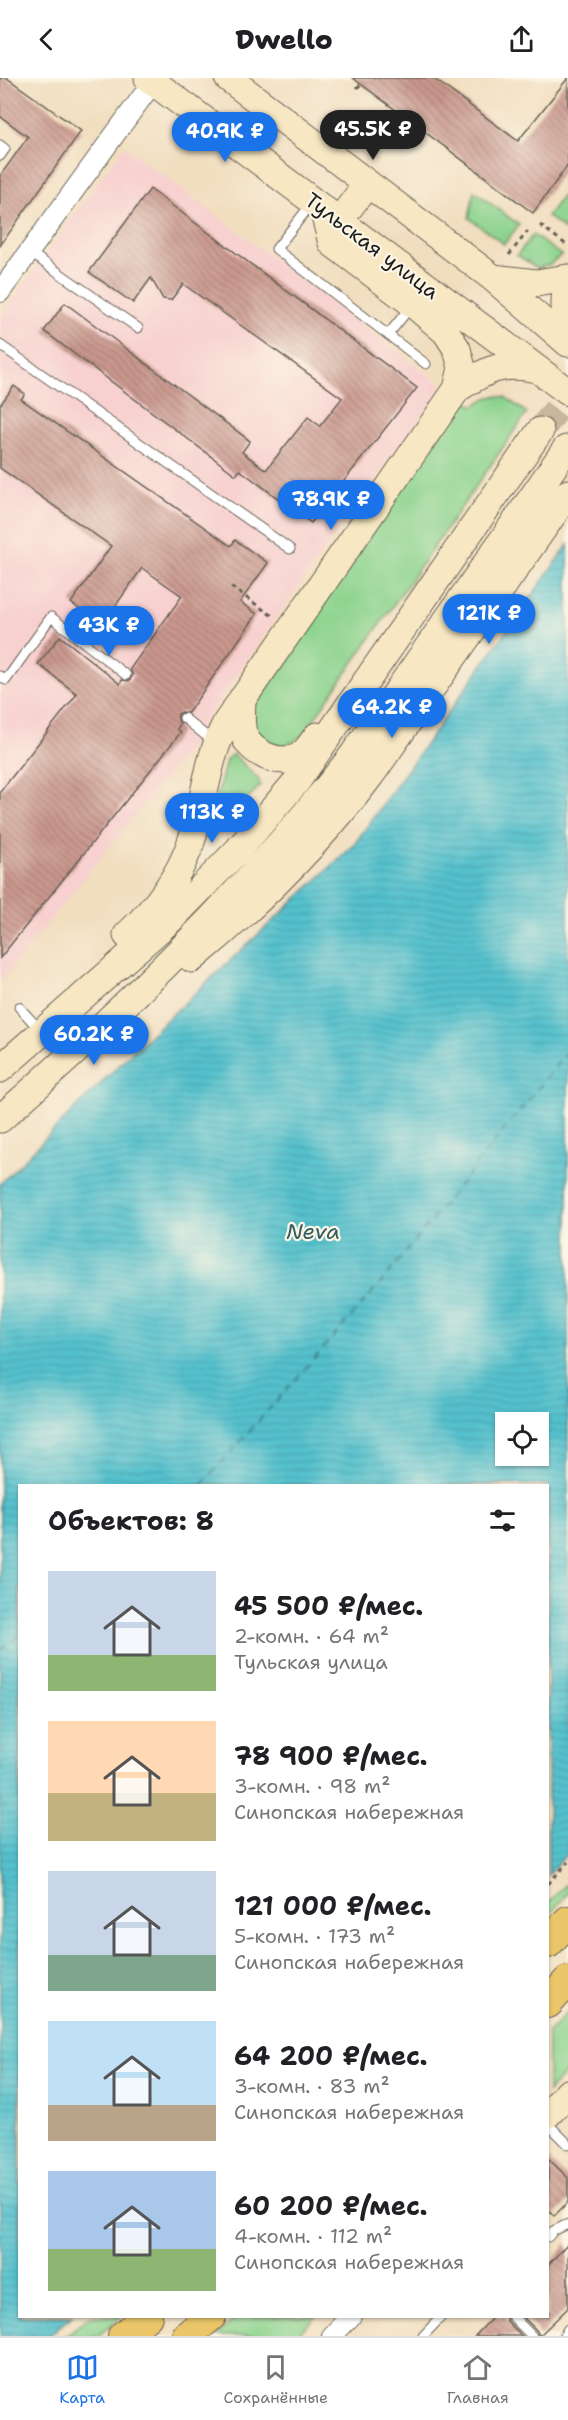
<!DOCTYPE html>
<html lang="ru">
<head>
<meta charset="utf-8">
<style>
  body { margin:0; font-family:"Shantell Sans",sans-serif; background:#f2f2f2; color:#202124; height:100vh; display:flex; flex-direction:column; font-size:22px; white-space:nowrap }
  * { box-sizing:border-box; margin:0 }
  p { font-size:20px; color:#757577 }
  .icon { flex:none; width:33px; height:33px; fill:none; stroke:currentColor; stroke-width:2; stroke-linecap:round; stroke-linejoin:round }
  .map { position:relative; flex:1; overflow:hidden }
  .panel { position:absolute; left:18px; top:1406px; width:531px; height:834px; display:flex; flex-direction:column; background:#fff; border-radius:0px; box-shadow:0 2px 4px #0004 }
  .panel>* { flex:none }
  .tools { position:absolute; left:495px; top:1334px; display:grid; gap:12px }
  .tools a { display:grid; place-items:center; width:54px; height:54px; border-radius:0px; background:#fff; box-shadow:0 2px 4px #0004; font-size:30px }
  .price { position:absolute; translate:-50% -51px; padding:0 14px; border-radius:21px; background:#1a73e8; color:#fff; font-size:20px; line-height:39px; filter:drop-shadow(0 2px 3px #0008) }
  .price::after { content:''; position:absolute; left:50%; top:36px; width:18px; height:14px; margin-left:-9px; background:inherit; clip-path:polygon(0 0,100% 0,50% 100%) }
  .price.on { background:#222; color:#fff }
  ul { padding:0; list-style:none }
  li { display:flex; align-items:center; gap:18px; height:150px; padding:0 30px }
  li span { display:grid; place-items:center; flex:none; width:168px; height:120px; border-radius:0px; color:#555 }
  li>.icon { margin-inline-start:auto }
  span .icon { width:72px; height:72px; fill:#fffc; stroke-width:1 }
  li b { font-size:26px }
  h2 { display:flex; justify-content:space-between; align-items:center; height:72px; padding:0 30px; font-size:26px }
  header { display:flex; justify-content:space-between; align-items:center; height:78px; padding:0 30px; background:#fff; font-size:27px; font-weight:800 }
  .tab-bar { display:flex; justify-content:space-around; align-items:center; height:84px; border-top:2px solid #e0e0e0; background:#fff; font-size:16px; color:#757577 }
  .tab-bar a { display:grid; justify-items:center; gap:3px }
  .tab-bar .on { color:#1a73e8 }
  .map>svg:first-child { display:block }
  .built { fill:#f7d0cf }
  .grass { fill:#8cd38e; stroke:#547855; stroke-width:1.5 }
  .water { fill:url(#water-rules); stroke:#386e74; stroke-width:1.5; fill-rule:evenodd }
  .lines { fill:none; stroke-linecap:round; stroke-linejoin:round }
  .ferry { stroke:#325e63; stroke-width:1.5; stroke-dasharray:8 6; stroke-linecap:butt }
  .building { fill:url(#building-back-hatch) }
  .secondary-tunnel { stroke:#c6b79e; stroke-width:27; stroke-dasharray:27 14; stroke-linecap:butt }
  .service-casing { stroke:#676055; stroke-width:11 }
  .minor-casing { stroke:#676055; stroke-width:22 }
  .secondary-casing { stroke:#676055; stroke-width:29 }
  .primary-casing { stroke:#676055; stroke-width:32 }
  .path { stroke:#676055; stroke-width:3; stroke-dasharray:4.5 4.5; stroke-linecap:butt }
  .service { stroke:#fff; stroke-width:9 }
  .minor { stroke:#fff; stroke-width:20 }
  .secondary { stroke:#f7e8c3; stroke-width:27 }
  .primary { stroke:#eac669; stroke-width:30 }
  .labels { text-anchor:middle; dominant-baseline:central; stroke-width:4.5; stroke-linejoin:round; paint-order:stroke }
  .street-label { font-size:21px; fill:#1c1c1c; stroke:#fcf5e5 }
  .water-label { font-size:22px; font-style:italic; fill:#325e63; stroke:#fcf5e5 }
</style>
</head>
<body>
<header><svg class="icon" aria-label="back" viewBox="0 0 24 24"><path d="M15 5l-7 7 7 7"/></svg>Dwello<svg class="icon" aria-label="share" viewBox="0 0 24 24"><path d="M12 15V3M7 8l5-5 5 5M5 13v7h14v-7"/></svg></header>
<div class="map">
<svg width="568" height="2258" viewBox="0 0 568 2258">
  <defs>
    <pattern id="water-rules" width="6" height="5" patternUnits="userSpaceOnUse" patternTransform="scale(1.5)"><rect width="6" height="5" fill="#54c1cd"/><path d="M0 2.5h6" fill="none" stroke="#49a5af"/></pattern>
    <pattern id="building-back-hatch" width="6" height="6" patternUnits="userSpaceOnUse" patternTransform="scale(1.5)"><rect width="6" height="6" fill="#ca988e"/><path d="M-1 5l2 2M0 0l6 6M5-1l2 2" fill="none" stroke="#a37b73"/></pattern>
  </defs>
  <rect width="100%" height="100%" fill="#fcf5e5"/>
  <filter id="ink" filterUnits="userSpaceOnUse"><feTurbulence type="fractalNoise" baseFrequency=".0167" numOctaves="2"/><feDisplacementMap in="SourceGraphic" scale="12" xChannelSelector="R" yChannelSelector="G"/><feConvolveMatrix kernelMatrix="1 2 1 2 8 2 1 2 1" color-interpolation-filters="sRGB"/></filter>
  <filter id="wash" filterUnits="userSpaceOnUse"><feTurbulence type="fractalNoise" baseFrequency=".008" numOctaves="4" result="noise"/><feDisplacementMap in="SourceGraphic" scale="24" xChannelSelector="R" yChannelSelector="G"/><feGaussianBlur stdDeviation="1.35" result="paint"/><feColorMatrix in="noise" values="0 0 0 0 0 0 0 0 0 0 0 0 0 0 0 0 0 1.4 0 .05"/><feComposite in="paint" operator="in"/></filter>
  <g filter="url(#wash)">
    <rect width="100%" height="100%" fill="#f1debf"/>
    <!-- built -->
    <path class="built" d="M124,68L443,308L327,468L205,642L196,661L0,904V240Z"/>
    <!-- grass -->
    <path class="grass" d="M568,111V154L547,138Z
      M474,113L519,147L504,166L469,140Z
      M533,157L561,177L549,187L537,190L517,177Z
      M495,318L505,319L527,335L305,654C286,675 269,669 254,648L253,626L464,321L474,328L486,320Z
      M233,676L259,702L260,708L212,758L209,753L226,682Z
      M568,1804V1815L548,1838V1825Z
      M568,1933V1992L548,2014V1954Z
      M90,2238H122L98,2258H65Z
      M239,2238H317L296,2258H215Z"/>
    <!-- water -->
    <path class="water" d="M568,467V1775L548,1797V1407H20V2238H72L48,2258H0V1106L133,973L353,768ZM506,1344H538V1377H506Z"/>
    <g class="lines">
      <!-- ferry -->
      <path class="ferry" d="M202,1407L379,1207L568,973
        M0,1572L20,1557"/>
    </g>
    <g id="blocks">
      <!-- building -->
      <path class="building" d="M0,0H7L81,53L0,168V98L28,59L0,38Z
        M353,0H433L518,63L568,0V87L533,135Z
        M150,111L417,310L311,445L240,392L236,397L44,253L65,225L250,363L242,374L266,392L308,339L320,348L342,320L183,206L171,222L163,221L151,200L133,225L89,194Z
        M14,308L25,316L21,321L231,468L235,462L268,485L240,524L257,536L188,635L182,634L178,636V642L180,646L177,651L181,654L0,880V714L77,616L38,586L60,558L120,606L122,602L129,603L133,597L130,591L182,518L142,490L102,547L71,525L111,468L0,390V327Z
        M548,2080L568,2100V2124L554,2138L548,2131Z
        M568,2165V2230L539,2258L537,2253L522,2238H548V2187Z
        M494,2238H505L507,2243L522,2258H475Z"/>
    </g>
  </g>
  <g filter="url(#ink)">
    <use href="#blocks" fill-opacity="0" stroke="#676055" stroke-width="1.5"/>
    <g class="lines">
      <!-- secondary-tunnel -->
      <path class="secondary-tunnel" d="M540,353L568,317"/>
      <!-- service casing -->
      <g class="service-casing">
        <path id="service" d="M0,67L5,71L0,78
          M312,125L276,171L426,286
          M29,174L138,250
          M388,257L411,228
          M0,267L290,471
          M0,598L6,602L51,539L126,597
          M184,640L215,665
          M19,929L40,952
          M548,2046L568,2066
          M548,2159L553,2153L568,2146
          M512,2238L532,2258
          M423,2258L442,2238
          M564,2258L568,2251"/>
      </g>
      <!-- minor casing -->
      <g class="minor-casing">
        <path id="minor" d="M0,214L153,4
          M332,2258L351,2238"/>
      </g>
      <!-- secondary casing -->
      <g class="secondary-casing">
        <path id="secondary" d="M148,0L568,314
          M228,0L493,200L568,265
          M323,131L332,165L413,226L446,254L457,271L462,290L457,311
          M339,143L367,106
          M493,200L536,205L568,200
          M568,200C565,217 563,232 568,249
          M242,621C242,632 240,644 243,654C249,675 278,688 298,679C306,675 312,665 317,658
          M127,857C156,830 180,799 192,761C205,723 207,681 226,645L457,311C486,292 502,283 537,291
          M192,881C259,825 321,764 373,694L568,415
          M0,991L170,842L238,772L297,703L540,353
          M0,1041C127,929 249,811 353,677L566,371
          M548,2036L568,2015"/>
      </g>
      <!-- primary casing -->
      <g class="primary-casing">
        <path id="primary" d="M548,1865L568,1843
          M548,1925L568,1903
          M123,2258L147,2238
          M187,2258L211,2238"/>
      </g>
      <!-- path -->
      <path class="path" d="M357,10L361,6
        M540,147L568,168
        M509,177L528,153
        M231,509L274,539
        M130,965L146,949
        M548,1806L568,1784"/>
      <!-- service -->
      <use href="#service" class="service"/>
      <!-- minor -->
      <use href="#minor" class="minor"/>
      <!-- secondary -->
      <use href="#secondary" class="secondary"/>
      <!-- primary -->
      <use href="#primary" class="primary"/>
    </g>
  </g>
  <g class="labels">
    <!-- street labels -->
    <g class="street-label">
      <text transform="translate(372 168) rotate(37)">Тульская улица</text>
    </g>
    <!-- water labels -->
    <g class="water-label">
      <text x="313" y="1153">Neva</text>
    </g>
  </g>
</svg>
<div class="tools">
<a><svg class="icon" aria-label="locate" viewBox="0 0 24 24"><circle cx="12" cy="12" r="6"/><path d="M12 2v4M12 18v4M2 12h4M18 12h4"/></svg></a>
</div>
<b class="price on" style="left:373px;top:83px">45.5K ₽</b>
<b class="price" style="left:225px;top:85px">40.9K ₽</b>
<b class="price" style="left:331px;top:453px">78.9K ₽</b>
<b class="price" style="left:489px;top:567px">121K ₽</b>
<b class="price" style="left:109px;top:579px">43K ₽</b>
<b class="price" style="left:392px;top:661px">64.2K ₽</b>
<b class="price" style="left:212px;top:766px">113K ₽</b>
<b class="price" style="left:94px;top:988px">60.2K ₽</b>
<section class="panel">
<h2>Объектов: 8<svg class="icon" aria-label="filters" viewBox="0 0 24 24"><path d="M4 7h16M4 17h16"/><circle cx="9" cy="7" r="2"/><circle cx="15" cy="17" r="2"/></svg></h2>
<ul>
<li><span style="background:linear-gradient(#c9d6e8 70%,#8fb573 0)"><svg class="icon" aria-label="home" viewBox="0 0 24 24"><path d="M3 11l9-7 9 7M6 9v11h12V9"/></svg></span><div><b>45 500 ₽/мес.</b><p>2-комн. · 64 m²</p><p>Тульская улица</p></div></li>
<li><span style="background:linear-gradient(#ffd9b3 60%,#c2b280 0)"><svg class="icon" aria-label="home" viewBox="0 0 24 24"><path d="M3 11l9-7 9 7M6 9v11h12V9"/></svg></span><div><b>78 900 ₽/мес.</b><p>3-комн. · 98 m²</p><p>Синопская набережная</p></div></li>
<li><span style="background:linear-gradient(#c9d6e8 70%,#7fa58c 0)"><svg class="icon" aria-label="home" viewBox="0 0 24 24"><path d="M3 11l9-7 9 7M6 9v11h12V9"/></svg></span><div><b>121 000 ₽/мес.</b><p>5-комн. · 173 m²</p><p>Синопская набережная</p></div></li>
<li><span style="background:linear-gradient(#bfe0f5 70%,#b9a48a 0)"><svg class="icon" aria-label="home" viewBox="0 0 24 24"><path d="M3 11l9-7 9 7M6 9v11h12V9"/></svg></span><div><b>64 200 ₽/мес.</b><p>3-комн. · 83 m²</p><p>Синопская набережная</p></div></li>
<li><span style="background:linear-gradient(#a9c7e8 65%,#8fb573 0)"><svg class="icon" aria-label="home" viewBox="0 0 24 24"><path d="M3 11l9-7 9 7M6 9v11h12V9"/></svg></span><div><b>60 200 ₽/мес.</b><p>4-комн. · 112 m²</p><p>Синопская набережная</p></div></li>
</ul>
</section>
</div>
<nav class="tab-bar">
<a class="on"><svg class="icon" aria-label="map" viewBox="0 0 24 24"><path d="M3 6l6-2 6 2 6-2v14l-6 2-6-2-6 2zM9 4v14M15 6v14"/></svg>Карта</a>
<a><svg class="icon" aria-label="saved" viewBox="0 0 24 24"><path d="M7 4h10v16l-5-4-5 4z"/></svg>Сохранённые</a>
<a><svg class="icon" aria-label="home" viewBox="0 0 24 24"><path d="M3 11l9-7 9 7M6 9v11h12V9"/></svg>Главная</a>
</nav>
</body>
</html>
